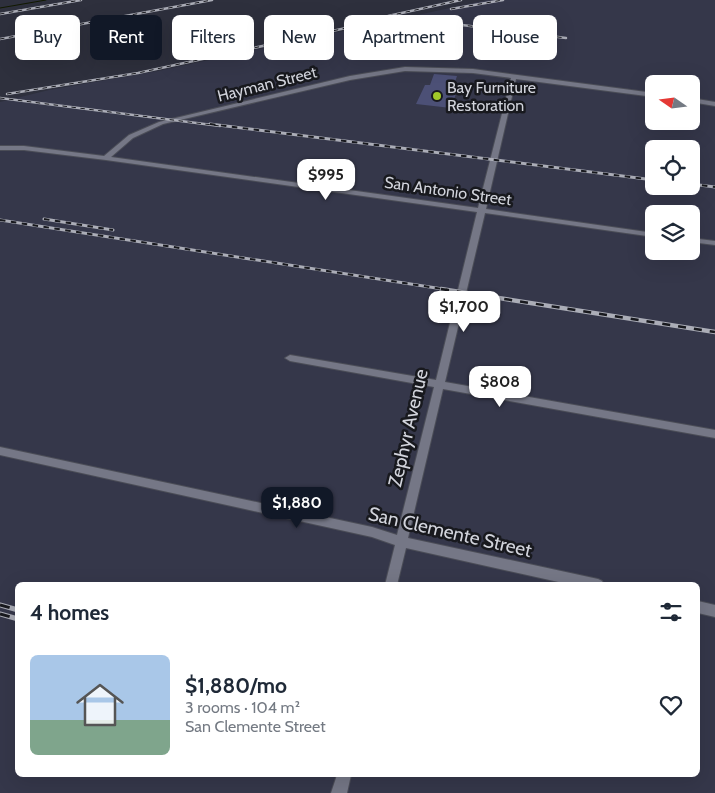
<!DOCTYPE html>
<html lang="en">
<head>
<meta charset="utf-8">
<style>
  body { margin:0; font-family:Cabin,sans-serif; background:#f6f6f7; color:#1f2937; height:100vh; display:flex; flex-direction:column; font-size:19px; white-space:nowrap }
  * { box-sizing:border-box; margin:0 }
  p { font-size:16px; color:#747a83 }
  .icon { flex:none; width:28px; height:28px; fill:none; stroke:currentColor; stroke-width:2; stroke-linecap:round; stroke-linejoin:round }
  .map { position:relative; flex:1; overflow:hidden }
  .details { position:absolute; left:15px; top:582px; width:685px; height:195px; display:flex; flex-direction:column; background:#fff; border-radius:8px; box-shadow:0 5px 20px #0002 }
  .details>* { flex:none }
  .banner { position:absolute; left:15px; top:15px; width:685px; height:45px; display:flex; gap:10px }
  .needle { width:32px; rotate:284deg }
  .tools { position:absolute; left:645px; top:75px; display:grid; gap:10px }
  .tools a { display:grid; place-items:center; width:55px; height:55px; border-radius:8px; background:#fff; box-shadow:0 5px 20px #0002; font-size:25px }
  .price { position:absolute; translate:-50% -42px; padding:0 11px; border-radius:10px; background:#fff; color:#222; font-size:16px; line-height:32px; filter:drop-shadow(0 1px 2px #0008) }
  .price::after { content:''; position:absolute; left:50%; top:30px; width:15px; height:11px; margin-left:-8px; background:inherit; clip-path:polygon(0 0,100% 0,50% 100%) }
  .price.on { background:#111827; color:#fff }
  ul { padding:0; list-style:none }
  li { display:flex; align-items:center; gap:15px; height:125px; padding:0 15px }
  li span { display:grid; place-items:center; flex:none; width:140px; height:100px; border-radius:8px; color:#555 }
  li>.icon { margin-inline-start:auto }
  span .icon { width:60px; height:60px; fill:#fffc; stroke-width:1 }
  li b { font-size:21px }
  h2 { display:flex; justify-content:space-between; align-items:center; height:60px; padding:0 15px; font-size:21px }
  .tag { padding:0 18px; border-radius:8px; background:#fff; box-shadow:0 5px 20px #0002; font-size:18px; line-height:45px }
  .tag.on { background:#111827; color:#fff }
  .map>svg:first-child { display:block }
  .built { fill:#35374a; fill-rule:evenodd }
  .lines { fill:none; stroke-linecap:round; stroke-linejoin:round }
  .stream { stroke:#121a00; stroke-width:1 }
  .building { fill:#4c5076 }
  .minor-casing { stroke:#4b4d57; stroke-width:2 }
  .minor { fill:#757786; fill-rule:evenodd }
  .rail-far3-casing { stroke:#abadb7; stroke-width:2.5 }
  .rail-far2-casing { stroke:#abadb7; stroke-width:3 }
  .rail-far1-casing { stroke:#abadb7; stroke-width:4.5 }
  .rail-casing { stroke:#abadb7; stroke-width:5 }
  .rail-far3 { stroke:#18191e; stroke-width:1; stroke-dasharray:4.5; stroke-linecap:butt }
  .rail-far2 { stroke:#18191e; stroke-width:2; stroke-dasharray:5.5; stroke-linecap:butt }
  .rail-far1 { stroke:#18191e; stroke-width:2.5; stroke-dasharray:8; stroke-linecap:butt }
  .rail { stroke:#18191e; stroke-width:3; stroke-dasharray:10; stroke-linecap:butt }
  .poi-dot { fill:#a1c929; stroke:#18191e; stroke-width:2 }
  .labels { text-anchor:middle; dominant-baseline:central; stroke-width:5; stroke-linejoin:round; paint-order:stroke }
  .far-street-label { font-size:16px; fill:#d2d4dc; stroke:#18191e }
  .far-poi-label { font-size:16px; fill:#d2d4dc; stroke:#18191e; text-anchor:start }
  .street-label { font-size:19px; fill:#d2d4dc; stroke:#18191e }
</style>
</head>
<body>
<div class="map">
<svg width="715" height="793" viewBox="0 0 715 793">
  <rect width="100%" height="100%" fill="#2e303d"/>
  <!-- built -->
  <path class="built" d="M487,0H715V793H0V102L49,90L158,71ZM654,84H691V121H654ZM654,149H691V186H654ZM654,214H691V251H654ZM18,585H698V775H18Z"/>
  <g class="lines">
    <!-- stream -->
    <path class="stream" d="M0,8L46,0"/>
  </g>
  <!-- building -->
  <path class="building" d="M434,74L457,76L453,88H458L451,108L416,104L425,85H430Z"/>
  <g class="lines">
    <!-- minor casing -->
    <g class="minor-casing">
      <path id="minor" d="M405,67L473,69L654,93V97L516,79L486,209L654,233V237L485,213L445,382L715,430V438L443,389L408,538L598,579L602,581L604,585H572L406,548L397,585H385L395,545L372,537L0,455V447L372,527L397,535L434,387L290,361L285,358L290,355L436,380L477,212L106,160L24,150H0V146H24L104,156L129,135L159,122L350,76ZM405,71L473,73L511,78L478,208L111,157L133,138L163,124L350,80Z
        M691,98L715,102V106L691,102Z
        M691,238L715,241V245L691,242Z
        M698,601L715,605V617L698,613Z
        M337,775H351L347,793H331Z"/>
    </g>
    <!-- minor -->
    <use href="#minor" class="minor"/>
    <!-- rail-far3 casing -->
    <g class="rail-far3-casing">
      <path id="rail-far3" d="M451,9L503,0
        M0,14L81,0
        M388,16L461,0
        M0,39L212,0
        M7,94L138,73L346,28L384,22H438L566,38
        M0,98L220,126"/>
    </g>
    <!-- rail-far2 casing -->
    <g class="rail-far2-casing">
      <path id="rail-far2" d="M210,124L654,180
        M691,184L715,187
        M44,219L113,230
        M0,220L449,290"/>
    </g>
    <!-- rail-far1 casing -->
    <g class="rail-far1-casing">
      <path id="rail-far1" d="M441,289L715,332"/>
    </g>
    <!-- rail casing -->
    <g class="rail-casing">
      <path id="rail" d="M0,605L18,610
        M0,614L18,619"/>
    </g>
    <!-- rail-far3 -->
    <use href="#rail-far3" class="rail-far3"/>
    <!-- rail-far2 -->
    <use href="#rail-far2" class="rail-far2"/>
    <!-- rail-far1 -->
    <use href="#rail-far1" class="rail-far1"/>
    <!-- rail -->
    <use href="#rail" class="rail"/>
  </g>
  <!-- markers -->
  <circle class="poi-dot" cx="437" cy="96" r="5"/>
  <g class="labels">
    <!-- far-street labels -->
    <g class="far-street-label">
      <text transform="translate(267 84) rotate(-14)">Hayman Street</text>
      <text transform="translate(448 191) rotate(8)">San Antonio Street</text>
    </g>
    <!-- far-poi labels -->
    <g class="far-poi-label">
      <text x="447" y="87">Bay Furniture<tspan x="447" dy="18">Restoration</tspan></text>
    </g>
    <!-- street labels -->
    <g class="street-label">
      <text transform="translate(408 428) rotate(-77)">Zephyr Avenue</text>
      <text transform="translate(450 532) rotate(13)">San Clemente Street</text>
    </g>
  </g>
</svg>
<div class="tools">
<a><svg class="needle" viewBox="-14 -14 28 28"><path d="M0-13l5 13h-10z" fill="#e53935"/><path d="M0 13l5-13h-10z" fill="#747a83"/></svg></a>
<a><svg class="icon" aria-label="locate" viewBox="0 0 24 24"><circle cx="12" cy="12" r="6"/><path d="M12 2v4M12 18v4M2 12h4M18 12h4"/></svg></a>
<a><svg class="icon" aria-label="layers" viewBox="0 0 24 24"><path d="M12 4l9 5-9 5-9-5zM3 14l9 5 9-5"/></svg></a>
</div>
<b class="price" style="left:326px;top:201px">$995</b>
<b class="price" style="left:464px;top:333px">$1,700</b>
<b class="price" style="left:500px;top:408px">$808</b>
<b class="price on" style="left:297px;top:529px">$1,880</b>
<div class="banner">
<a class="tag">Buy</a>
<a class="tag on">Rent</a>
<a class="tag">Filters</a>
<a class="tag">New</a>
<a class="tag">Apartment</a>
<a class="tag">House</a>
</div>
<section class="details">
<h2>4 homes<svg class="icon" aria-label="filters" viewBox="0 0 24 24"><path d="M4 7h16M4 17h16"/><circle cx="9" cy="7" r="2"/><circle cx="15" cy="17" r="2"/></svg></h2>
<ul>
<li><span style="background:linear-gradient(#a9c7e8 65%,#7fa58c 0)"><svg class="icon" aria-label="home" viewBox="0 0 24 24"><path d="M3 11l9-7 9 7M6 9v11h12V9"/></svg></span><div><b>$1,880/mo</b><p>3 rooms · 104 m²</p><p>San Clemente Street</p></div><svg class="icon" aria-label="heart" viewBox="0 0 24 24"><path d="M12 20l-8-8c-3-5 5-10 8-4 3-6 11-1 8 4z"/></svg></li>
</ul>
</section>
</div>
</body>
</html>
